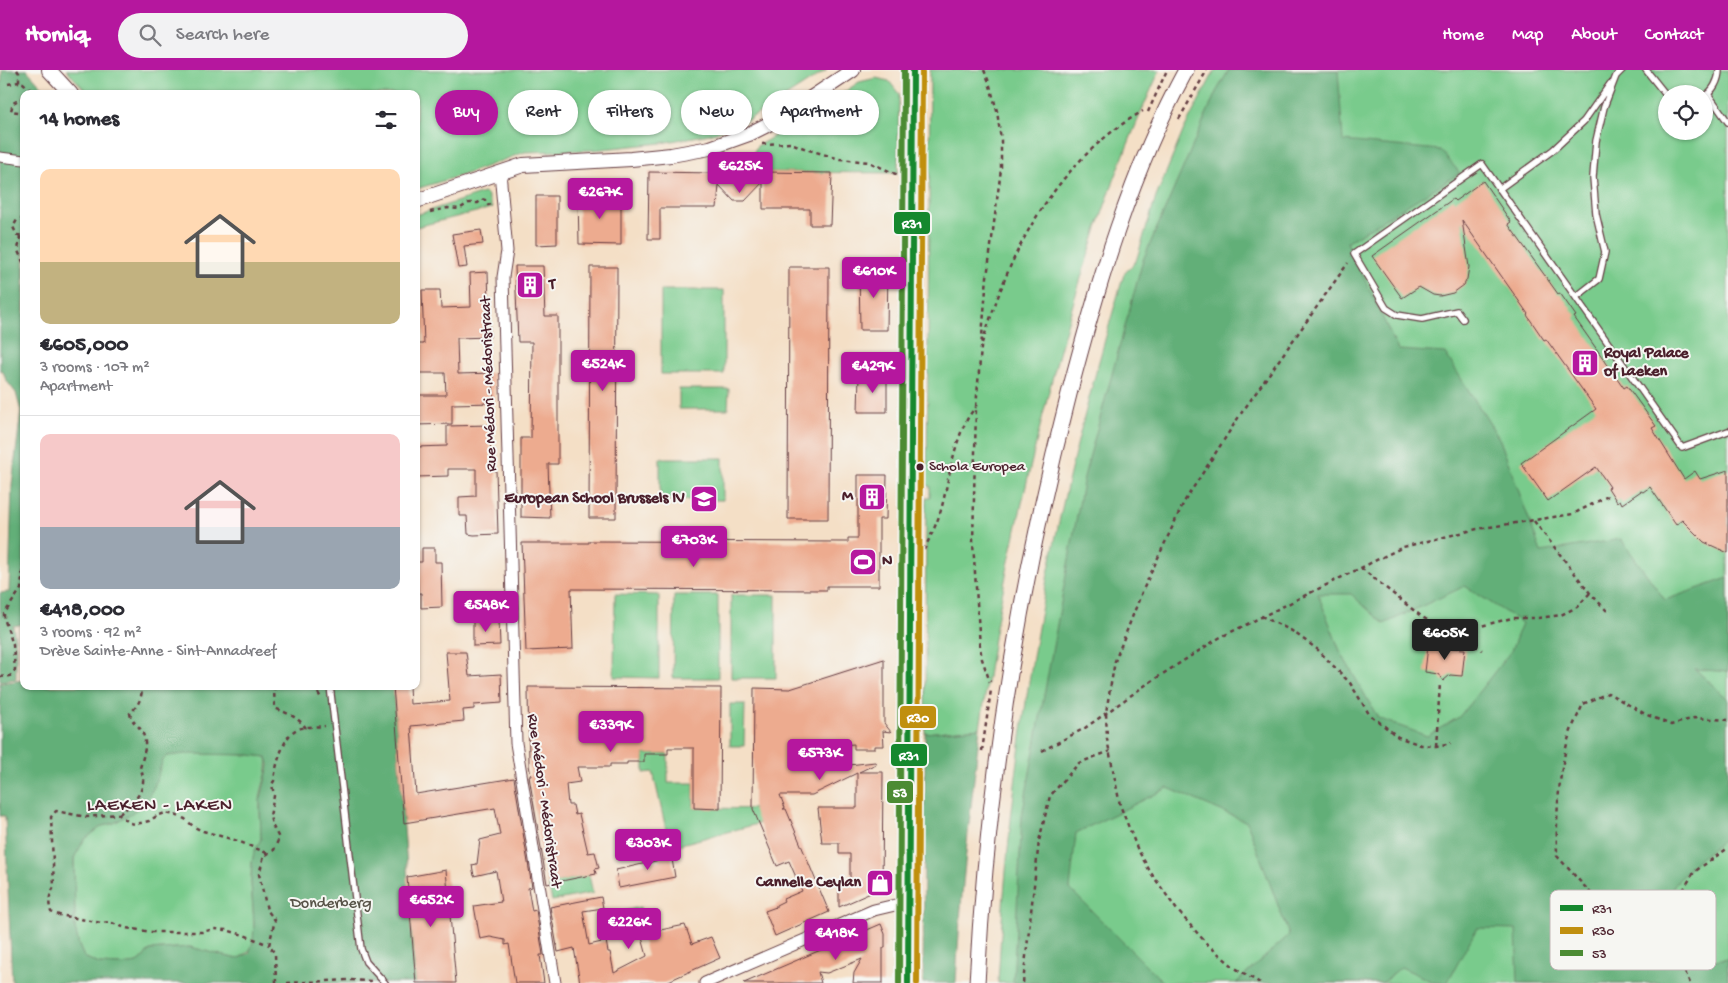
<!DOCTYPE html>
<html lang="en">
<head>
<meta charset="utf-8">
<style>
  body { margin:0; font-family:"Gochi Hand",sans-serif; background:#f2f2f3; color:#2b2b33; height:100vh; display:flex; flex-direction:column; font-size:19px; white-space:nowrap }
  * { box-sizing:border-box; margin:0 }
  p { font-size:16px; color:#7c7c81 }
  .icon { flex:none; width:28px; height:28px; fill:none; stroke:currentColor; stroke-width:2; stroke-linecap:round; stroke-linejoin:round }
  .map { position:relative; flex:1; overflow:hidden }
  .panel { position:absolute; left:20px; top:20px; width:400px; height:600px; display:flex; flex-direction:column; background:#fff; border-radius:10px; box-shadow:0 1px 4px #0004 }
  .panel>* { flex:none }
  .guide { position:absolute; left:435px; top:20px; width:475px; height:45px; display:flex; gap:10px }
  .fabs { position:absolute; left:1658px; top:15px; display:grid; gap:10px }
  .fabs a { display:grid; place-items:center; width:55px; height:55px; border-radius:50%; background:#fff; box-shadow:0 1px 4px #0004; font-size:25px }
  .price { position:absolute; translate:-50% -42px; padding:0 11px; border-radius:5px; background:#b5179e; color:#fff; font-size:16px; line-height:32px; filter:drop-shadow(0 1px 2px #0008) }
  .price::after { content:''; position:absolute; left:50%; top:30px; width:15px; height:11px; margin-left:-8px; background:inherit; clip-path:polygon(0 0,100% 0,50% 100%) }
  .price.current { background:#222; color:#fff }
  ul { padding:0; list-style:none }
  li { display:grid; align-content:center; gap:10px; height:265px; padding:0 20px }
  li+li { border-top:1px solid #e1e1e2 }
  li span { display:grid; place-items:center; height:155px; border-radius:10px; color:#555 }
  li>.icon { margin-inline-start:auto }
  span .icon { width:90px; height:90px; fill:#fffc; stroke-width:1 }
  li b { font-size:21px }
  h2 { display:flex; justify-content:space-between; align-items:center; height:60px; padding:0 20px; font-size:21px }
  .pill { padding:0 18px; border-radius:22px; background:#fff; box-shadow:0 1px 4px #0004; font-size:18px; line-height:45px }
  .pill.current { background:#b5179e; color:#fff }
  header { display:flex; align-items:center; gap:30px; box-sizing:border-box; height:70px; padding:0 25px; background:#b5179e; color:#fff }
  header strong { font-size:24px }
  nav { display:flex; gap:28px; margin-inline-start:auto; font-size:18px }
  .search { width:350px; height:45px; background:#f2f2f3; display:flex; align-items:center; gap:12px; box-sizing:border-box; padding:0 18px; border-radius:28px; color:#7c7c81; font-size:19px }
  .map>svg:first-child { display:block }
  .green { fill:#79cb8c; stroke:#62755c; fill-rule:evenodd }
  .forest { fill:#62af78; stroke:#566752; fill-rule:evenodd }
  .building { fill:#edab8f }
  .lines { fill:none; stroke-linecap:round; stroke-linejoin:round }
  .service-casing { stroke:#643c42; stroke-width:8 }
  .pedestrian-casing { stroke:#643c42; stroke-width:11 }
  .minor-casing { stroke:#643c42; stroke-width:13 }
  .tertiary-casing { stroke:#643c42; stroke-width:16 }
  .secondary-casing { stroke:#643c42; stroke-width:17 }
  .path { stroke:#643c42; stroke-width:2.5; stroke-dasharray:4 4; stroke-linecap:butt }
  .service { stroke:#fff; stroke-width:5.5 }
  .pedestrian { stroke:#fff; stroke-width:9 }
  .minor { stroke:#fff; stroke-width:11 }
  .tertiary { stroke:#fff; stroke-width:14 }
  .secondary { stroke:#fff; stroke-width:15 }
  .bus-1-casing { stroke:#f6f6f2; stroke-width:10 }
  .bus-2-casing { stroke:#f6f6f2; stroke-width:10 }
  .bus-3-casing { stroke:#f6f6f2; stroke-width:10 }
  .bus-1 { stroke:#15882e; stroke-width:6 }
  .bus-2 { stroke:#c08f0f; stroke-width:6 }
  .bus-3 { stroke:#4c8b33; stroke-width:6 }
  .bus-dot { fill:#4a1f2b; stroke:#f6f6f2; stroke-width:2 }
  .labels { text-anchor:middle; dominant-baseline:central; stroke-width:4; stroke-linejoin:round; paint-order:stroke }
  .bus-label { font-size:15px; fill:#4a1f2b; stroke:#f6f6f2; text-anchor:start }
  .poi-label { font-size:16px; font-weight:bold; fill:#4a1f2b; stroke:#f6f6f2; text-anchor:start }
  .street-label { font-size:16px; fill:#4a1f2b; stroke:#f6f6f2 }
  .park-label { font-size:16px; fill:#585348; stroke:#f6f6f2 }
  .quarter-label { font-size:19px; letter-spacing:1px; fill:#4a1f2b; stroke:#f6f6f2 }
  .key { fill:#f6f6f2; stroke:#c2b6b6; stroke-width:1 }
  .key-label { font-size:14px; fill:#4a1f2b }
  .line-badge { stroke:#f6f6f2; stroke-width:2 }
  .badge-label { font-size:14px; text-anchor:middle; font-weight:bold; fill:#fff }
</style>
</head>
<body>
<header>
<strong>Homiq</strong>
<div class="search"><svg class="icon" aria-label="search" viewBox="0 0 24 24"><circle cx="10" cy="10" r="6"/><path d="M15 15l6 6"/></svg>Search here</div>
<nav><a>Home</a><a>Map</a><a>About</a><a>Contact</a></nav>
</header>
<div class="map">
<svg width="1728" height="913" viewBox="0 0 1728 913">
  <rect width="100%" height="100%" fill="#f6f6f2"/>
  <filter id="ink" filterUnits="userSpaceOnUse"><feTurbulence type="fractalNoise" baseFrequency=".02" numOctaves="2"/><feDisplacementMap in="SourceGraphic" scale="10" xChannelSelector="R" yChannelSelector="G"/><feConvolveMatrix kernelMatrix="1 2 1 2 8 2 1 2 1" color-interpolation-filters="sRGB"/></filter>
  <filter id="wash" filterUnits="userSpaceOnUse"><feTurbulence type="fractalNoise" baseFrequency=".0096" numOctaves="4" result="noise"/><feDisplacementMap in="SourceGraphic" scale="20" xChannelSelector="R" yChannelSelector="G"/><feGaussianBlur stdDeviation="1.12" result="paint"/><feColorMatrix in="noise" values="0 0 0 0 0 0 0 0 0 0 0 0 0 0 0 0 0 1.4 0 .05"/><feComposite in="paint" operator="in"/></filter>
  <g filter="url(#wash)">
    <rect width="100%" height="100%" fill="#f4dfc6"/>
    <!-- green -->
    <path class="green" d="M66,0H827L773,35L744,52L710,64L661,73L593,80L525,82L466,104L416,119V24H89Z
      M930,0H1160C1105,118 1068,242 1037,369C1024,424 1011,479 1000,535C992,575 987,617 980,658L925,663L926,428H930V416H927Z
      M1215,0H1728V913H998C1004,800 1016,687 1035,575C1056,449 1088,325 1124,204L1136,191L1156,127L1184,59ZM1666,24H1704V61H1666Z
      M876,8L889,11L899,24L898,103L762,102L761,92L751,88L757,76L809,46L859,12Z
      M483,123L487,124L492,138L416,157V145Z
      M661,220H724V304H661Z
      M679,319H729L728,339H679Z
      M660,388H723V430H660Z
      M615,524L659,525V608L614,607Z
      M674,525H718V608H673Z
      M731,525H776V608H731Z
      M730,634H745L744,676H730Z
      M185,683L249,685L267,687C270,703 260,717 260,732C259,744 262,756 261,767C260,776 253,784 252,793C249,815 254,836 254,858C253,876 254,880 237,889L190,877L150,880L138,893L120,895L99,894L84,887L79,876L75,858L74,788L83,770L102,756L114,753L158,702L163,690L167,686Z
      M644,684H668V713H694V738L779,739L780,748L670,777L653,702L644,703Z
      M589,805L593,823L552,831L548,814Z
      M640,837L646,863L637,864L635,856L627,857L624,841Z"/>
    <!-- forest -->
    <path class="forest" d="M2,0H27L49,24H24V554L13,556L16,576V609L0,611V523L9,522L12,414L21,341L16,323L6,310L3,301L0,300V55Z
      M1229,0H1338L1343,71L1440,80L1460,103L1347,172L1398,280L1445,283L1500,370L1541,482L1621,469L1665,530L1728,508V602L1695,599L1728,629V780L1722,771L1696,791L1674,815L1667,861L1701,892L1728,888V913H1518L1516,859L1477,858L1447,913H1435L1401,897L1382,913H1236L1289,865L1247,752L1168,718L1076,763L1070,819L1164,913H1013L1022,746L1084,407L1143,190L1216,22ZM1465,516L1522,553L1511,581L1459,647L1427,666L1378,648L1340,581L1318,524H1351L1384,554Z
      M24,610V616H393L416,913H12L5,746H0V613ZM186,684L249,685L267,687L269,695L260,731L261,769L254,782L252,793L251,812L254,853L253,872L249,883L237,889L190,877L150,880L138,893L120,895L99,894L84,887L79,876L75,858L74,788L84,770L102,756L114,753L132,743L145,732L154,717L163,690L167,686Z
      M980,658C970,743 960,828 956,913H923L925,663Z"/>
    <g id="blocks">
      <!-- building -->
      <path class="building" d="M649,102L717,103V110H763V102L832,103L830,155H810V139H763V112L745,131H734L719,115L717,138H660V169H648Z
        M1483,111L1511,152L1508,154L1558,224L1560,223L1576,246L1574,247L1624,318L1627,316L1656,356L1652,358L1684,409L1695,401L1700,409L1728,400V483L1704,472L1682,450L1676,455L1650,417L1643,422L1641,421L1622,434L1620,430L1617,432L1608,418L1610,417L1596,397L1548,431L1521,393L1596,339L1546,269L1544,270L1527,245L1528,244L1462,150L1469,197L1467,209L1464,215L1453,223L1440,226L1433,225L1419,217L1402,228L1372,186L1453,129L1455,131Z
        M536,126H557V174L536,175Z
        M578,126H621V175L579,174Z
        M481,160L483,174L464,176L467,197L458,198L452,164Z
        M515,196H543L545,246H558V394H548L550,448L521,447V368H531L532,272H518Z
        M590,197H617L616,448H589Z
        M789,197H829L828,449H788Z
        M859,198H888L887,260H860Z
        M488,202L490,267L457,268L458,304L493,303L494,333L452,334V354L416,355V325H446L445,303H416V274H424L422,220H440L441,238L471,237L470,203Z
        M859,305H887V342H858Z
        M490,355L491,400H496L498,464L474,465L468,464L467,446H459V427L476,426V399H448V406L416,407V377L447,376V356Z
        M858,405H887L886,449H879V516H827V520L571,519L573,579L526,581L522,473H589V471L848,472V468H858Z
        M422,478H435V492H441L442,537L421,538V523H418L417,492H422Z
        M499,550L500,575L473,576V551Z
        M1447,571L1452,578L1465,579L1462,606L1450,605L1443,611L1438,604L1425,602L1428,576L1441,577Z
        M446,582H466L469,606L501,604L502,633L474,635V639L463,640L464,651L411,656L416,724L514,708L532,817L528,818L532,841L536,840L543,885H540L544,913H515L509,874L505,875V870L490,867L480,869L474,836L501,832L496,801L474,806L472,795L477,794L480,770L500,765L495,738L404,753L393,616H409L410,634L450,631Z
        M884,589V653L891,662L883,661L884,676H874V679H854V674L830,676L832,697L875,692L876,694L859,702H883L882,818L839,837V815L850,809V784H839V773H822L818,738H857V703L812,725H780L785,738L783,739H786L829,842L775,866L765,841L776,837V835L784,831L783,829L802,821L789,791L777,796L753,739L754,618L790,619Z
        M528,617L721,618L720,739L694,738V678H668V684H644V692H627V694H610V697H577L580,712L566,714L568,735H573L575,745L579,744L588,783L595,782L599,798L595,799L596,804L547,814L529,706H531L529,695Z
        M670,777L675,807L619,818L616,800L660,790L658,781Z
        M446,800L456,913H416L407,807Z
        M601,827L603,838L583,841L589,875L606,871L608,882H610L614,903L647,886L641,864L685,855L692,874L711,867L720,888L664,913H580L574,878L558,882L550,837Z
        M881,854L885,864V878H883V913H853L854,903L862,889L827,903L818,902L821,913H744Z"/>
    </g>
  </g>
  <g filter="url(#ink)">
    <use href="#blocks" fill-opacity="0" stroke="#643c42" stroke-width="1"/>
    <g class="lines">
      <!-- service casing -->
      <g class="service-casing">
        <path id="service" d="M1646,0L1666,25
          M1708,24L1728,52
          M1704,26C1713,22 1719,10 1719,0
          M1499,119L1553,80L1584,51L1610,14
          M1576,227L1599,209L1605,182L1596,144L1593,107L1596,71L1604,37L1616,6L1622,0
          M1463,249L1457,241L1422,249L1397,245L1386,238L1354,184L1482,94L1682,378L1728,361
          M330,616L361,879L366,892L385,913"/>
      </g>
      <!-- pedestrian casing -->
      <g class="pedestrian-casing">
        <path id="pedestrian" d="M0,87L24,90"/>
      </g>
      <!-- minor casing -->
      <g class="minor-casing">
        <path id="minor" d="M500,102L507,181L503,207L516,673L555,913
          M705,913L874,840L895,835L908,836
          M908,913L913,0"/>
      </g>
      <!-- tertiary casing -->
      <g class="tertiary-casing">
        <path id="tertiary" d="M49,0L71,24
          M416,131L523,95L631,89L671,85L710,78L749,64L765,56L802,34L853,0"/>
      </g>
      <!-- secondary casing -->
      <g class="secondary-casing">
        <path id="secondary" d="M977,913C987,714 1019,517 1069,324C1098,213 1131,101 1186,0"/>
      </g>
      <!-- path -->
      <path class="path" d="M17,0L19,3V12L23,13L29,18L30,24
        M984,0L989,12L997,41L1001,70V99L987,207L976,337L973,473L980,577L982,589L990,612
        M8,14L19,12
        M24,27L13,33L11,41L24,43
        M1148,42L1167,0
        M1179,49L1207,0
        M762,74L791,73L809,80L840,89L869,92L900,106
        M430,142L448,138L459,139L469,133H478L482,129L485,130L488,135L491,134
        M24,148L17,150L13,157L17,165L24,166
        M20,166L18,181L24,194
        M982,273C992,243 1002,213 1016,184C1044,126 1087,73 1143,41
        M1534,451L1590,523L1607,541
        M924,480C930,467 937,454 941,440C949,411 955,359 976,337
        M1361,498L1422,547L1449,562L1454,563L1512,548H1538L1561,545L1577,537L1590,523
        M1261,546L1292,561L1317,579L1350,613L1369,644L1398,667L1421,675L1436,676L1451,673
        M1454,563L1482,580
        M0,607L10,606L15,600L13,575L4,548V544L21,519L24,484
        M275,616L274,620L275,638C288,644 297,646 306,658
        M314,616L321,628
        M1436,676L1440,613
        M982,681L991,620
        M1042,681L1085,658L1147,614L1219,568L1403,477L1477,459L1573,444L1610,425
        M119,744C134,734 150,717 140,698C144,683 150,670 138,656C134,652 131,650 130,643C139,635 142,628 142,616
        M267,783L238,771L203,761L194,757L185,749L175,745L165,743L157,746L149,751L136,754L130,753L118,744L86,747L56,741L51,747L54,817C49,826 48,832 51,842L59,845L101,853L109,852L126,858L152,862H202L214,859L226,860L244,865L269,875
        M1676,883L1679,827L1694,802L1728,778
        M276,913L275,884L269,875L275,850L267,840L259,804L264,786L274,780L279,768L272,755L270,746L274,726L272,714L274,711C275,698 283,668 294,661C301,656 316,657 325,656
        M287,913L349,910L371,911
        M1023,913L1039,771L1050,726L1079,693L1110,681
        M1260,913L1235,898L1207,874L1177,840L1151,803L1137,778L1120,735L1107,669L1106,642L1115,591L1142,522L1184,432L1240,345L1348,193
        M1690,913L1676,883L1647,855L1639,861L1606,840L1557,786C1556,747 1558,708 1568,670C1571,658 1578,646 1583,634L1608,623L1645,644L1671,655L1694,648L1728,650"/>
      <!-- service -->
      <use href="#service" class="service"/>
      <!-- pedestrian -->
      <use href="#pedestrian" class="pedestrian"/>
      <!-- minor -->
      <use href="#minor" class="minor"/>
      <!-- tertiary -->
      <use href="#tertiary" class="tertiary"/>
      <!-- secondary -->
      <use href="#secondary" class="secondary"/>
      <!-- bus-1 casing -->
      <g class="bus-1-casing">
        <path id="bus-1" d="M908,913L913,0"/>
      </g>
      <!-- bus-2 casing -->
      <g class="bus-2-casing">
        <path id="bus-2" d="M917,913L922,0"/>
      </g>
      <!-- bus-3 casing -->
      <g class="bus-3-casing">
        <path id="bus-3" d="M899,913L904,0"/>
      </g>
      <!-- bus-1 -->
      <use href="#bus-1" class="bus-1"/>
      <!-- bus-2 -->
      <use href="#bus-2" class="bus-2"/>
      <!-- bus-3 -->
      <use href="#bus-3" class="bus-3"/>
    </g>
  </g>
  <!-- icons -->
  <defs>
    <g id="building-square" transform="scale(1.4375)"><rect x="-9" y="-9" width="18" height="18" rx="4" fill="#b5179e" stroke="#f6f6f2"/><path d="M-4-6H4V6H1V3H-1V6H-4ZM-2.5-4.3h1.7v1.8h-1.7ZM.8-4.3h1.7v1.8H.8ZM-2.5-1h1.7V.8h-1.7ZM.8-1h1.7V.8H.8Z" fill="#fff"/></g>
    <g id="school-square" transform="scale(1.4375)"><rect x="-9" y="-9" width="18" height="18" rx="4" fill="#b5179e" stroke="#f6f6f2"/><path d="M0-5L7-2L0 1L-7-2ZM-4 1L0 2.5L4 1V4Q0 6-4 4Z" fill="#fff"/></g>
    <g id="stadium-square" transform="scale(1.4375)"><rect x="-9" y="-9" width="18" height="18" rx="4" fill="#b5179e" stroke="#f6f6f2"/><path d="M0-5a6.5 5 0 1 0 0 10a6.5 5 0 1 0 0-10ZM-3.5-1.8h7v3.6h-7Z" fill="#fff"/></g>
    <g id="shop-square" transform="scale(1.4375)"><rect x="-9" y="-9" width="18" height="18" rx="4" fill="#b5179e" stroke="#f6f6f2"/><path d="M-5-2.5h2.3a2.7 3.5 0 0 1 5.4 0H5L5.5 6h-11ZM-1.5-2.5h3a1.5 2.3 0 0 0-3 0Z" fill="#fff"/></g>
  </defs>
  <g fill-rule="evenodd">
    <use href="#building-square" x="530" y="215"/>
    <use href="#building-square" x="1585" y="293"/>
    <use href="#building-square" x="872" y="427"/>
    <use href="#school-square" x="704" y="429"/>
    <use href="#stadium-square" x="863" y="492"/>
    <use href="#shop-square" x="880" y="813"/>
  </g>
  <!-- markers -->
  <circle class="bus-dot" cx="920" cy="397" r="4.5"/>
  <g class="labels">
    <!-- bus labels -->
    <g class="bus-label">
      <text x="929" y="397">Schola Europea</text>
    </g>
    <!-- poi labels -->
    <g class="poi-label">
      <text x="549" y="215">T</text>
      <text x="1604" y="284">Royal Palace<tspan x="1604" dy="18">of Laeken</tspan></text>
      <text x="853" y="427" text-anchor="end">M</text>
      <text x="685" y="429" text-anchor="end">European School Brussels IV</text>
      <text x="882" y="492">N</text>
      <text x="861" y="813" text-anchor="end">Cannelle Ceylan</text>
    </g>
    <!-- street labels -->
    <g class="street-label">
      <text transform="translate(490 314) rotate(-92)">Rue Médori - Médoristraat</text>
      <text transform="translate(543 731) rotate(82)">Rue Médori - Médoristraat</text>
    </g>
    <!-- park labels -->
    <g class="park-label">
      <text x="331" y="834">Donderberg</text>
    </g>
    <!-- quarter labels -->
    <g class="quarter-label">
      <text x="160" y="736">LAEKEN - LAKEN</text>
    </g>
  </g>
  <!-- legend -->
  <rect x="1550" y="820" width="166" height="80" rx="8" class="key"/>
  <rect x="1560" y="835" width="23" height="6" fill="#15882e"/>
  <rect x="1560" y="857" width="23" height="7" fill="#c08f0f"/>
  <rect x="1560" y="880" width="23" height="6" fill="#4c8b33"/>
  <g class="key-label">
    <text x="1592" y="843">R31</text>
    <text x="1592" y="865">R30</text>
    <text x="1592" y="888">53</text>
  </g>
  <g class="line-badge">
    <rect x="893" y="141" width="38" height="24" rx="5" fill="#15882e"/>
    <rect x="899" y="635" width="38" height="24" rx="5" fill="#c08f0f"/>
    <rect x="890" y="673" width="38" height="24" rx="5" fill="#15882e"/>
    <rect x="886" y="710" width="28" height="24" rx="5" fill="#4c8b33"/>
  </g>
  <g class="badge-label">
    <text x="912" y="158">R31</text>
    <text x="918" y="652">R30</text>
    <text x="909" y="690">R31</text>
    <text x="900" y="727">53</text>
  </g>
</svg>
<div class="fabs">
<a><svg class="icon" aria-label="locate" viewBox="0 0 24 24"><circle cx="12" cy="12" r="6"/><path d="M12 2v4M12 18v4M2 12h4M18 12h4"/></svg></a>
</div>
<b class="price" style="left:740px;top:124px">€625K</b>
<b class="price" style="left:600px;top:150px">€267K</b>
<b class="price" style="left:874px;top:229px">€610K</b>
<b class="price" style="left:603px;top:322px">€524K</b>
<b class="price" style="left:873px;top:324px">€429K</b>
<b class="price" style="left:694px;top:498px">€703K</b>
<b class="price" style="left:486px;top:563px">€548K</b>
<b class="price current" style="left:1445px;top:591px">€605K</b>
<b class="price" style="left:611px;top:683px">€339K</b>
<b class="price" style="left:820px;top:711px">€573K</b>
<b class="price" style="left:648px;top:801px">€303K</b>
<b class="price" style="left:431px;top:858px">€652K</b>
<b class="price" style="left:629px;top:880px">€226K</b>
<b class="price" style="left:836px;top:891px">€418K</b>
<div class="guide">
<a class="pill current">Buy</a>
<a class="pill">Rent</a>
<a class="pill">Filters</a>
<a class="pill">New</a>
<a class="pill">Apartment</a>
</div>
<section class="panel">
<h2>14 homes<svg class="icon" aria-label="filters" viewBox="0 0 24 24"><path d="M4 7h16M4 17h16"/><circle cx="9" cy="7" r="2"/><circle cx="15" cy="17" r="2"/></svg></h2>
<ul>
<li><span style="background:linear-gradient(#ffd9b3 60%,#c2b280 0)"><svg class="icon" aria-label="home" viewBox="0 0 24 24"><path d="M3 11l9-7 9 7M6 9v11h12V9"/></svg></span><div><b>€605,000</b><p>3 rooms · 107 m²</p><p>Apartment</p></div></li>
<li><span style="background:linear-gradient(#f6c9c9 60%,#9aa5b1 0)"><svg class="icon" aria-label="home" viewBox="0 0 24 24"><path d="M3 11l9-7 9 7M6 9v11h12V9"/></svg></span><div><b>€418,000</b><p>3 rooms · 92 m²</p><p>Drève Sainte-Anne - Sint-Annadreef</p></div></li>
</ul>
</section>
</div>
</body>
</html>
